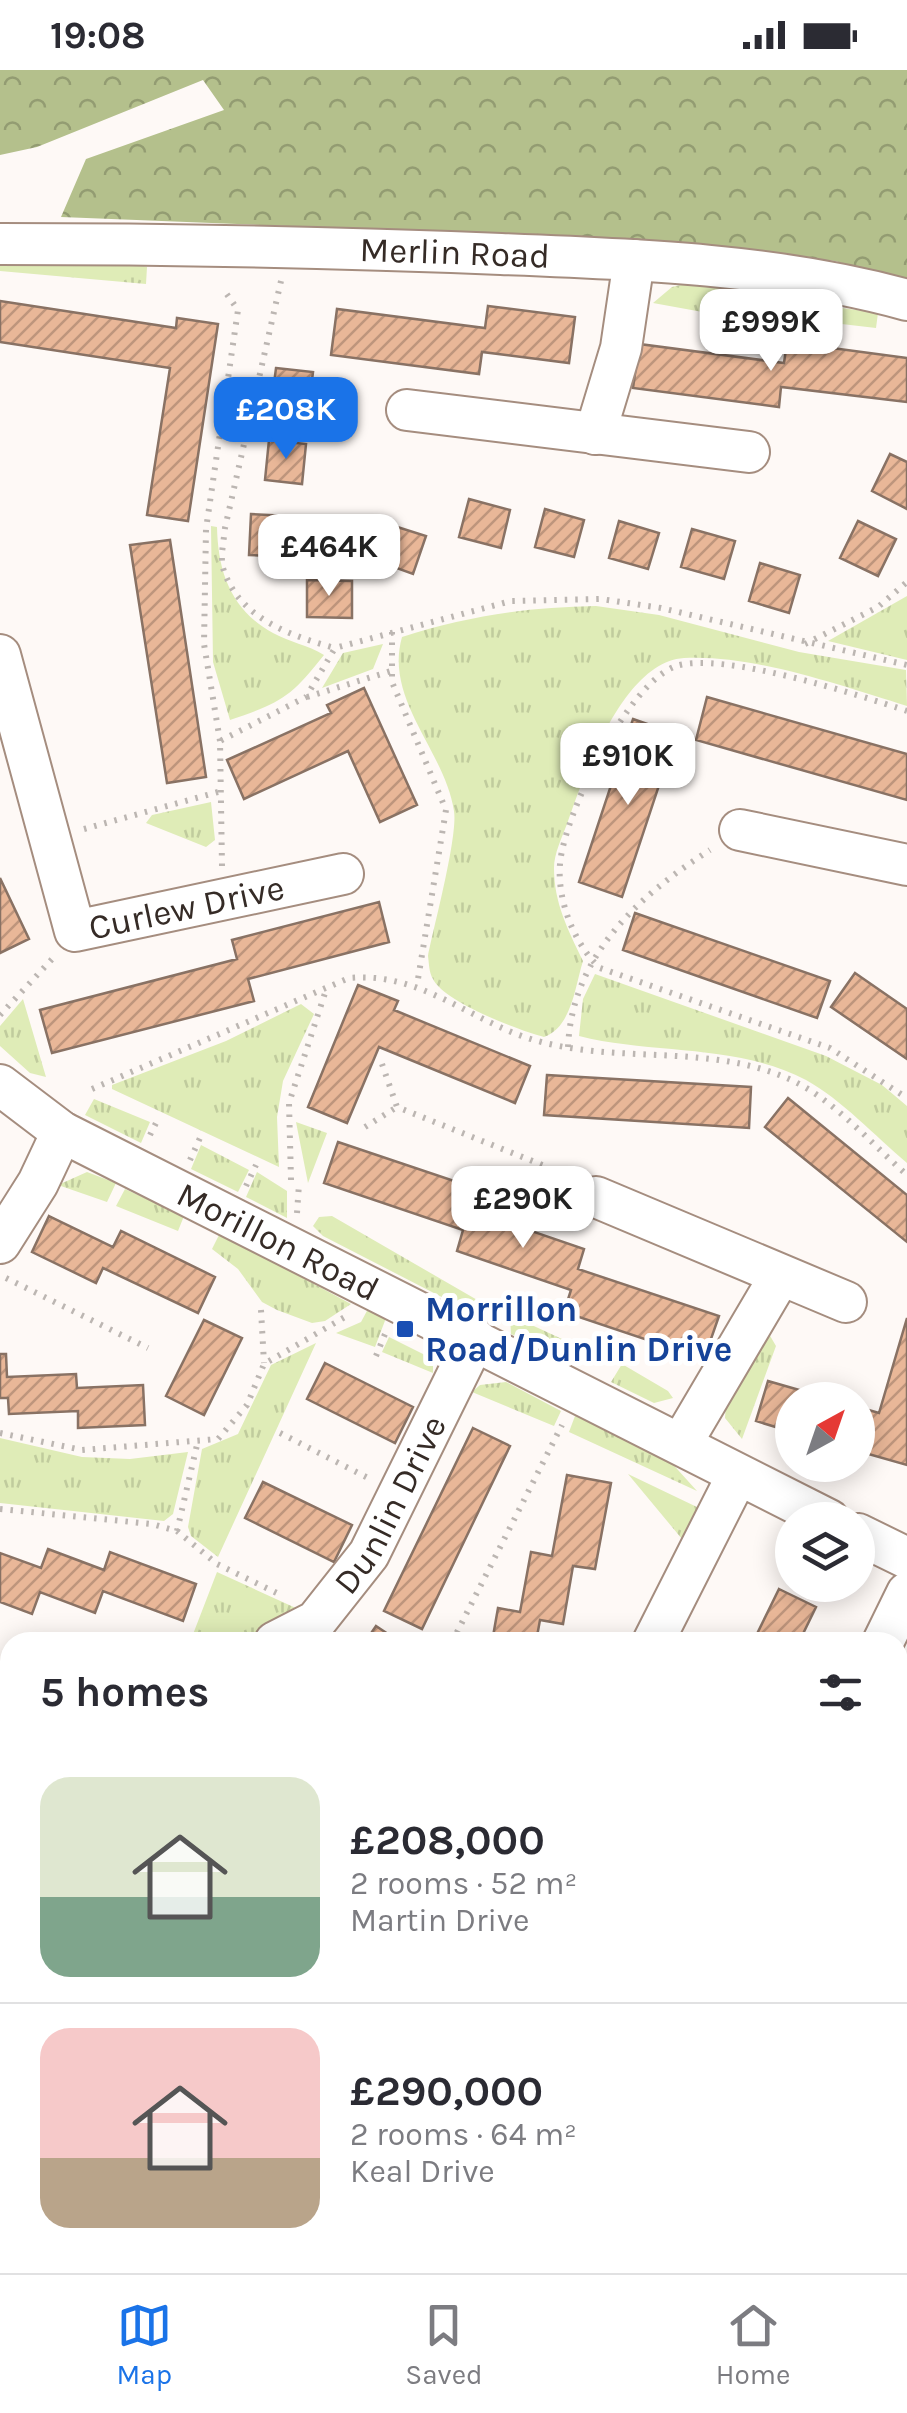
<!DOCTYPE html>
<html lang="en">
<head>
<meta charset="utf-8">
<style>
  body { margin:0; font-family:Karla,sans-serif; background:#f2f2f3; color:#2b2b33; height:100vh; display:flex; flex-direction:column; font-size:38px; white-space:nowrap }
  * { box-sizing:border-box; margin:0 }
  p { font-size:32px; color:#7c7c81 }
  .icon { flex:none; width:55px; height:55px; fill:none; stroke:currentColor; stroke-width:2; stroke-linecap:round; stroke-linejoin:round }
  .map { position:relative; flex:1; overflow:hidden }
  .panel { position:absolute; left:0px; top:1562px; width:908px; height:642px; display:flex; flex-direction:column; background:#fff; border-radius:30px 30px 0 0; box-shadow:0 5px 25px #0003 }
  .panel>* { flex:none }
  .needle { width:65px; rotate:40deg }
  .tools { position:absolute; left:775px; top:1312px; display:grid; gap:20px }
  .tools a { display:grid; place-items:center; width:100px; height:100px; border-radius:50%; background:#fff; box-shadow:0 5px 25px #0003; font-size:50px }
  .price { position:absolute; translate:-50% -85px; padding:0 22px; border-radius:20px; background:#fff; color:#222; font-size:32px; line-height:65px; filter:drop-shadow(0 2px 5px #0008) }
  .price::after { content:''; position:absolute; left:50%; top:60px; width:30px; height:22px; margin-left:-15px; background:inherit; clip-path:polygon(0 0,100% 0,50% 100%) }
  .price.on { background:#1a73e8; color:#fff }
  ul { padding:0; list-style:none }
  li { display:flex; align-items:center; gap:30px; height:250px; padding:0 40px }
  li+li { border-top:2px solid #e1e1e2 }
  li span { display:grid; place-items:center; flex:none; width:280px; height:200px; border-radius:30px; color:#555 }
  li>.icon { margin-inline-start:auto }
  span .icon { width:120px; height:120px; fill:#fffc; stroke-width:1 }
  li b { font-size:42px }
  h2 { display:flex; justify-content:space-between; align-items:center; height:120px; padding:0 40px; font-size:42px }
  .status { display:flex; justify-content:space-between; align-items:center; height:70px; padding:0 50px; background:#fff; direction:ltr }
  .status svg { height:28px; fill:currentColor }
  .dock { display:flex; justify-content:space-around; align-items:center; height:140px; border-top:2px solid #e1e1e2; background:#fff; font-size:28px; color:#7c7c81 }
  .dock a { display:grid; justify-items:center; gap:5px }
  .dock .on { color:#1a73e8 }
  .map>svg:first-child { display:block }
  .grass { fill:url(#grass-tufts) }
  .forest { fill:url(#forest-crowns) }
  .building { fill:url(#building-hatch); stroke:#897264; stroke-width:2.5 }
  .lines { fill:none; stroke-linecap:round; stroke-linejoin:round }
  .street-casing { stroke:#a58d7f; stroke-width:44 }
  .path { stroke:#bcb6b2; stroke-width:6; stroke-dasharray:2.5 8; stroke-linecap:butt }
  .street { stroke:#fff; stroke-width:40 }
  .transit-dot { fill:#1a4fb4; stroke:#fff; stroke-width:4 }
  .labels { text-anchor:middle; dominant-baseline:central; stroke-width:10; stroke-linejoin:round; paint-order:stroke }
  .street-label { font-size:35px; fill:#352b26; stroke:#fff }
  .transit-label { font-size:35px; font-weight:bold; fill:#164399; stroke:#fff; text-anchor:start }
</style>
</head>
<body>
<div class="status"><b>19:08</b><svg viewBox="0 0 49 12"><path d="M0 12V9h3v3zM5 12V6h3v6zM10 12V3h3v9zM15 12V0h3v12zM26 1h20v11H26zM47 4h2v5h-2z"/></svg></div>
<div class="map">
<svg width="907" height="2203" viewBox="0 0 907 2203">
  <defs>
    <pattern id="grass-tufts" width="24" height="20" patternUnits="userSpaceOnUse" patternTransform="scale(2.5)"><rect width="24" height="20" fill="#dfecb7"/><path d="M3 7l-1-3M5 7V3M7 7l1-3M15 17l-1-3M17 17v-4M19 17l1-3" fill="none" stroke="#c0cb9d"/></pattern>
    <pattern id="forest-crowns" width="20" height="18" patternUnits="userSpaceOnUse" patternTransform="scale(2.5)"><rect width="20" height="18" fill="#b4c08c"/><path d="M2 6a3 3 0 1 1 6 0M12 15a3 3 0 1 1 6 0" fill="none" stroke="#939c72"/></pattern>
    <pattern id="building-hatch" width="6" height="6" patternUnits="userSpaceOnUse" patternTransform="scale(2.5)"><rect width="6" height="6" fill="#e9b798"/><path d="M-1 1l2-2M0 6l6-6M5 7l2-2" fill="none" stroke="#be957c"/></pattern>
  </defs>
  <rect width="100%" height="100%" fill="#fef9f6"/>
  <!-- grass -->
  <path class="grass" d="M126,191L147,197L146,214L0,201V194Z
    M689,213L743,220L741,249L653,233L672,217Z
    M759,223L819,233L816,252L757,250Z
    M835,237L878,243L876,258L833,253Z
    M211,456L217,457C218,502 231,540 273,563C289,572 308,575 324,585C290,628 282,632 230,650L213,592Z
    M907,526V590L828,571Z
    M596,536L659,545L799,582L906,600L907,636C842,616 752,584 684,588C623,592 584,705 567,754C562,767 554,784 554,798C554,833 568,860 583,891C575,916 572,957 544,967C520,961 444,932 433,909C429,903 429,893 428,886C434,856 458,766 454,741C445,681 384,630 402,567C467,546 528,537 596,536Z
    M383,574L373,599L322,618L343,583Z
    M211,732L215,770L206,777L146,753L152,745Z
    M595,904L826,986L882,1015L907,1036V1093C875,1066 842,1030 806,1010C735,973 654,985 579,966L583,929Z
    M23,929L46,1007L30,1003L0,976V956Z
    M301,934L314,944L283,1011L277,1047L279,1097L112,1019V1015L226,971Z
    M94,1029L150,1052L141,1073L85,1045Z
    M296,1052L327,1063L308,1113Z
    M201,1075L249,1100L238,1122L191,1099Z
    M87,1102L116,1113L107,1132L58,1115Z
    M257,1102L287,1121V1148L246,1127Z
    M125,1119L184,1146L178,1161L116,1136Z
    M332,1146L498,1242V1256L323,1166L313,1156L319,1147Z
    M220,1163L351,1234L325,1251L312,1253L277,1240L262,1232L238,1199L212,1179Z
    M368,1239L386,1248L375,1277L336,1263L361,1252Z
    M510,1245L588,1281L583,1293L575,1294L511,1264Z
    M769,1264L776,1276L742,1369L725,1348L726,1332L762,1266Z
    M389,1267L433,1289V1303L382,1282Z
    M316,1273L218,1487L191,1466L188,1457L202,1379L238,1364L271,1295Z
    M622,1294L668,1321L673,1328L654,1333L611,1312Z
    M506,1312L561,1341L554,1356L472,1322L480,1315Z
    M575,1346L669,1390L697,1421L569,1362Z
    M0,1368L82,1387L130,1389L188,1382L173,1444L164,1451L0,1433Z
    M628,1404L699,1438L686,1470L682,1469Z
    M217,1502L298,1539L247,1572H190Z"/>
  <!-- forest -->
  <path class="forest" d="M0,0H907V212L835,191L592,168L61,147L86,89L224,40L203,10L37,77L0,85Z"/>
  <!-- building -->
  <path class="building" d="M0,231L176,258L177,248L218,254L188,451L147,445L170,298L0,272Z
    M488,236L575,247L569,293L482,282L479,304L331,285L337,239L485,258Z
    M787,272L907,288V332L781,317L779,337L633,318L639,274L784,293Z
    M276,298L313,302L308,342L271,337Z
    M269,370L306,374L302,414L265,410Z
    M890,384L907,392V439L872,421Z
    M469,429L510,440L501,478L459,467Z
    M545,439L584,450L574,487L535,477Z
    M251,444L288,446L287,487L249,485Z
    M619,451L659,463L648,499L609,488Z
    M858,451L896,469L878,506L840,488Z
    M391,455L426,466L413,504L380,492Z
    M692,459L735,471L724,509L681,497Z
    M170,470L206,707L167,713L130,475Z
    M760,493L800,505L789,543L749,531Z
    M307,510L352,511V548L307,547Z
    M364,618L417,735L380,752L348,681L244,729L227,690L331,643L327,635Z
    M707,627L907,684V730L696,670Z
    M633,649L676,664L622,827L579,812Z
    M0,808L29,869L0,883Z
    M379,832L389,872L248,909L254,931L52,983L40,940L237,889L232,870Z
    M635,843L830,911L817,948L623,880Z
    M855,903L907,939V989L831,937Z
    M358,915L398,931L394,940L530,996L515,1033L379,977L347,1053L308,1037Z
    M547,1005L751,1017L749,1058L544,1045Z
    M788,1028L907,1125V1172L765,1057Z
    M338,1072L478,1119L470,1140L584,1179L578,1199L719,1246L704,1289L564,1242L571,1220L457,1181L463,1160L324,1113Z
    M49,1146L113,1177L121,1161L215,1207L198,1243L103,1198L96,1213L32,1182Z
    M907,1248V1395L858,1381V1337L879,1343Z
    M204,1250L242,1268L204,1345L166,1326Z
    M0,1284H6L7,1307L76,1304L77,1318L143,1315L145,1355L78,1358V1341L9,1344L8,1328H0Z
    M325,1293L413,1337L395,1373L307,1329Z
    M768,1311L834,1330H792V1362L756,1351Z
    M473,1358L510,1376L422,1559L384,1541Z
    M567,1405L611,1413L595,1499L573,1496L563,1554L540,1550L536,1572H492L498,1538L520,1542L531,1482L552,1486Z
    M263,1412L352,1455L334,1492L245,1448Z
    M48,1479L104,1500L110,1482L196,1514L183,1551L103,1521L95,1543L40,1522L32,1544L0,1532V1483L41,1498Z
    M779,1519L816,1537L799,1572H753Z
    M376,1556L400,1572H365Z
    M10,1678V1718L0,1720V1680Z
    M10,1885V1920L0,1921V1886Z
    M0,2025L10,2033V2058L0,2071Z
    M266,2195H301L302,2203H267Z
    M487,2195H532L543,2200L483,2203Z
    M626,2195H666L662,2203H622Z"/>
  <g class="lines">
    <!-- street casing -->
    <g class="street-casing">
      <g id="street">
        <path id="s1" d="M0,174C167,174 334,177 501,184C635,189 777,194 907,230"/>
        <path d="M407,340L749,382"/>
        <path d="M595,364L621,278L634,190"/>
        <path id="s2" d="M0,585L75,861L343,804"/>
        <path d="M740,760L907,795"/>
        <path id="s3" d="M0,1015L62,1062L829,1450"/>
        <path d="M596,1127L846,1232"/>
        <path d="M0,1173L38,1113L62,1062"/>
        <path d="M681,1374L780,1206"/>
        <path d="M858,1464L907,1488"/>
        <path id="s4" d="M275,1572L316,1551L369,1484L475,1269"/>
        <path d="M653,1572L737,1406"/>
        <path d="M883,1572L907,1523"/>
        <path d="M0,1634L10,1633"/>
        <path d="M898,1729L907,1734"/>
        <path d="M0,1979L10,1977"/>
        <path d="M216,2195L217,2203"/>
        <path d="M572,2203L576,2195"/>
      </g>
    </g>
    <!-- path -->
    <path class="path" d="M281,211L225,458C224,470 220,487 223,498C238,548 291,566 335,578
      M747,253L750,235
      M392,562V612L446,740L417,915
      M805,574L878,537L907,512
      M307,627L391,601
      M907,641C859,625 722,581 676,596C628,613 564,744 560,794C557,830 574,874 600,898L830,978L907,1028
      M220,671L204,574L206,459L238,240L226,223
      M84,759L218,722
      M222,796L220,671L306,627L335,578L511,531L601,529L661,538L907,595
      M0,945L54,887
      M568,977C572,886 638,826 710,780
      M382,994L397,1037L545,1096
      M92,1019L349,908C415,902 461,943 519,965C611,999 716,968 803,1016C840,1037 875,1077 907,1105
      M365,1057L397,1037
      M150,1065L158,1049
      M190,1090L200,1068
      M291,1110L289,1033L326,920
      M246,1116L256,1095
      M297,1143L299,1114
      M6,1208L148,1278
      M261,1240L264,1293
      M376,1286L385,1264
      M0,1363L82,1380L218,1369L247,1335L264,1294L345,1247
      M280,1363L368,1408
      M0,1439L152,1454L177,1461L217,1494L283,1526
      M177,1461L197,1375
      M452,1572L562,1355
      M0,1753L10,1752"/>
    <!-- street -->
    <use href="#street" class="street"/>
  </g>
  <!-- markers -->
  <rect class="transit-dot" x="395" y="1249" width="20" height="20" rx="5"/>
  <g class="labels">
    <!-- street labels -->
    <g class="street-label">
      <text stroke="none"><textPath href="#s1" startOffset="455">Merlin Road</textPath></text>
      <text stroke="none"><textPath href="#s2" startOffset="400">Curlew Drive</textPath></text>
      <text stroke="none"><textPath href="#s3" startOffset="320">Morillon Road</textPath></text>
      <text stroke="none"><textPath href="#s4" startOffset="185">Dunlin Drive</textPath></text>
    </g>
    <!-- transit labels -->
    <g class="transit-label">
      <text x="425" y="1239">Morrillon<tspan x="425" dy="40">Road/Dunlin Drive</tspan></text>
    </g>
  </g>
</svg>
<div class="tools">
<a><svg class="needle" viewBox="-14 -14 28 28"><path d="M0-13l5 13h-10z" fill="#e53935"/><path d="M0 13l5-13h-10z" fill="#7c7c81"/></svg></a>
<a><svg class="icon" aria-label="layers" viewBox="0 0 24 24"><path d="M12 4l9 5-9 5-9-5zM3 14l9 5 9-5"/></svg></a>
</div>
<b class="price" style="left:771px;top:304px">£999K</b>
<b class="price on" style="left:286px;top:392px">£208K</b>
<b class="price" style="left:329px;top:529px">£464K</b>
<b class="price" style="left:628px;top:738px">£910K</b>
<b class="price" style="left:523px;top:1181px">£290K</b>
<section class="panel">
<h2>5 homes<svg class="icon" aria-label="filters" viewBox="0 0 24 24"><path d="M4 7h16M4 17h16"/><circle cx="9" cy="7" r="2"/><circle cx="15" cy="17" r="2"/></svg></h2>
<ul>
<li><span style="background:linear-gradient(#dfe7d0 60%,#7fa58c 0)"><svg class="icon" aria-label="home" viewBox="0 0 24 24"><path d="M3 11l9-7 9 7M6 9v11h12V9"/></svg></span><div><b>£208,000</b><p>2 rooms · 52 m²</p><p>Martin Drive</p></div></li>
<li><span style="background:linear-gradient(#f6c9c9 65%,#b9a48a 0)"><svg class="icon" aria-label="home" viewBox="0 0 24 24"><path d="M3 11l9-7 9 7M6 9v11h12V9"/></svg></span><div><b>£290,000</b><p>2 rooms · 64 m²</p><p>Keal Drive</p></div></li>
</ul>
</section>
</div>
<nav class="dock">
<a class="on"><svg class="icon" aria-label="map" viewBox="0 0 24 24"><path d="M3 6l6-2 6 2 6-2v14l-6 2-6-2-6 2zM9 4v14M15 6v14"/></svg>Map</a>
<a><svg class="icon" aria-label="saved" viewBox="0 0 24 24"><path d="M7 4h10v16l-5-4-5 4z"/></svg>Saved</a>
<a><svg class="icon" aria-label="home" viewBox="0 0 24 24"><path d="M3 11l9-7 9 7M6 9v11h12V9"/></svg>Home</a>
</nav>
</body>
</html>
